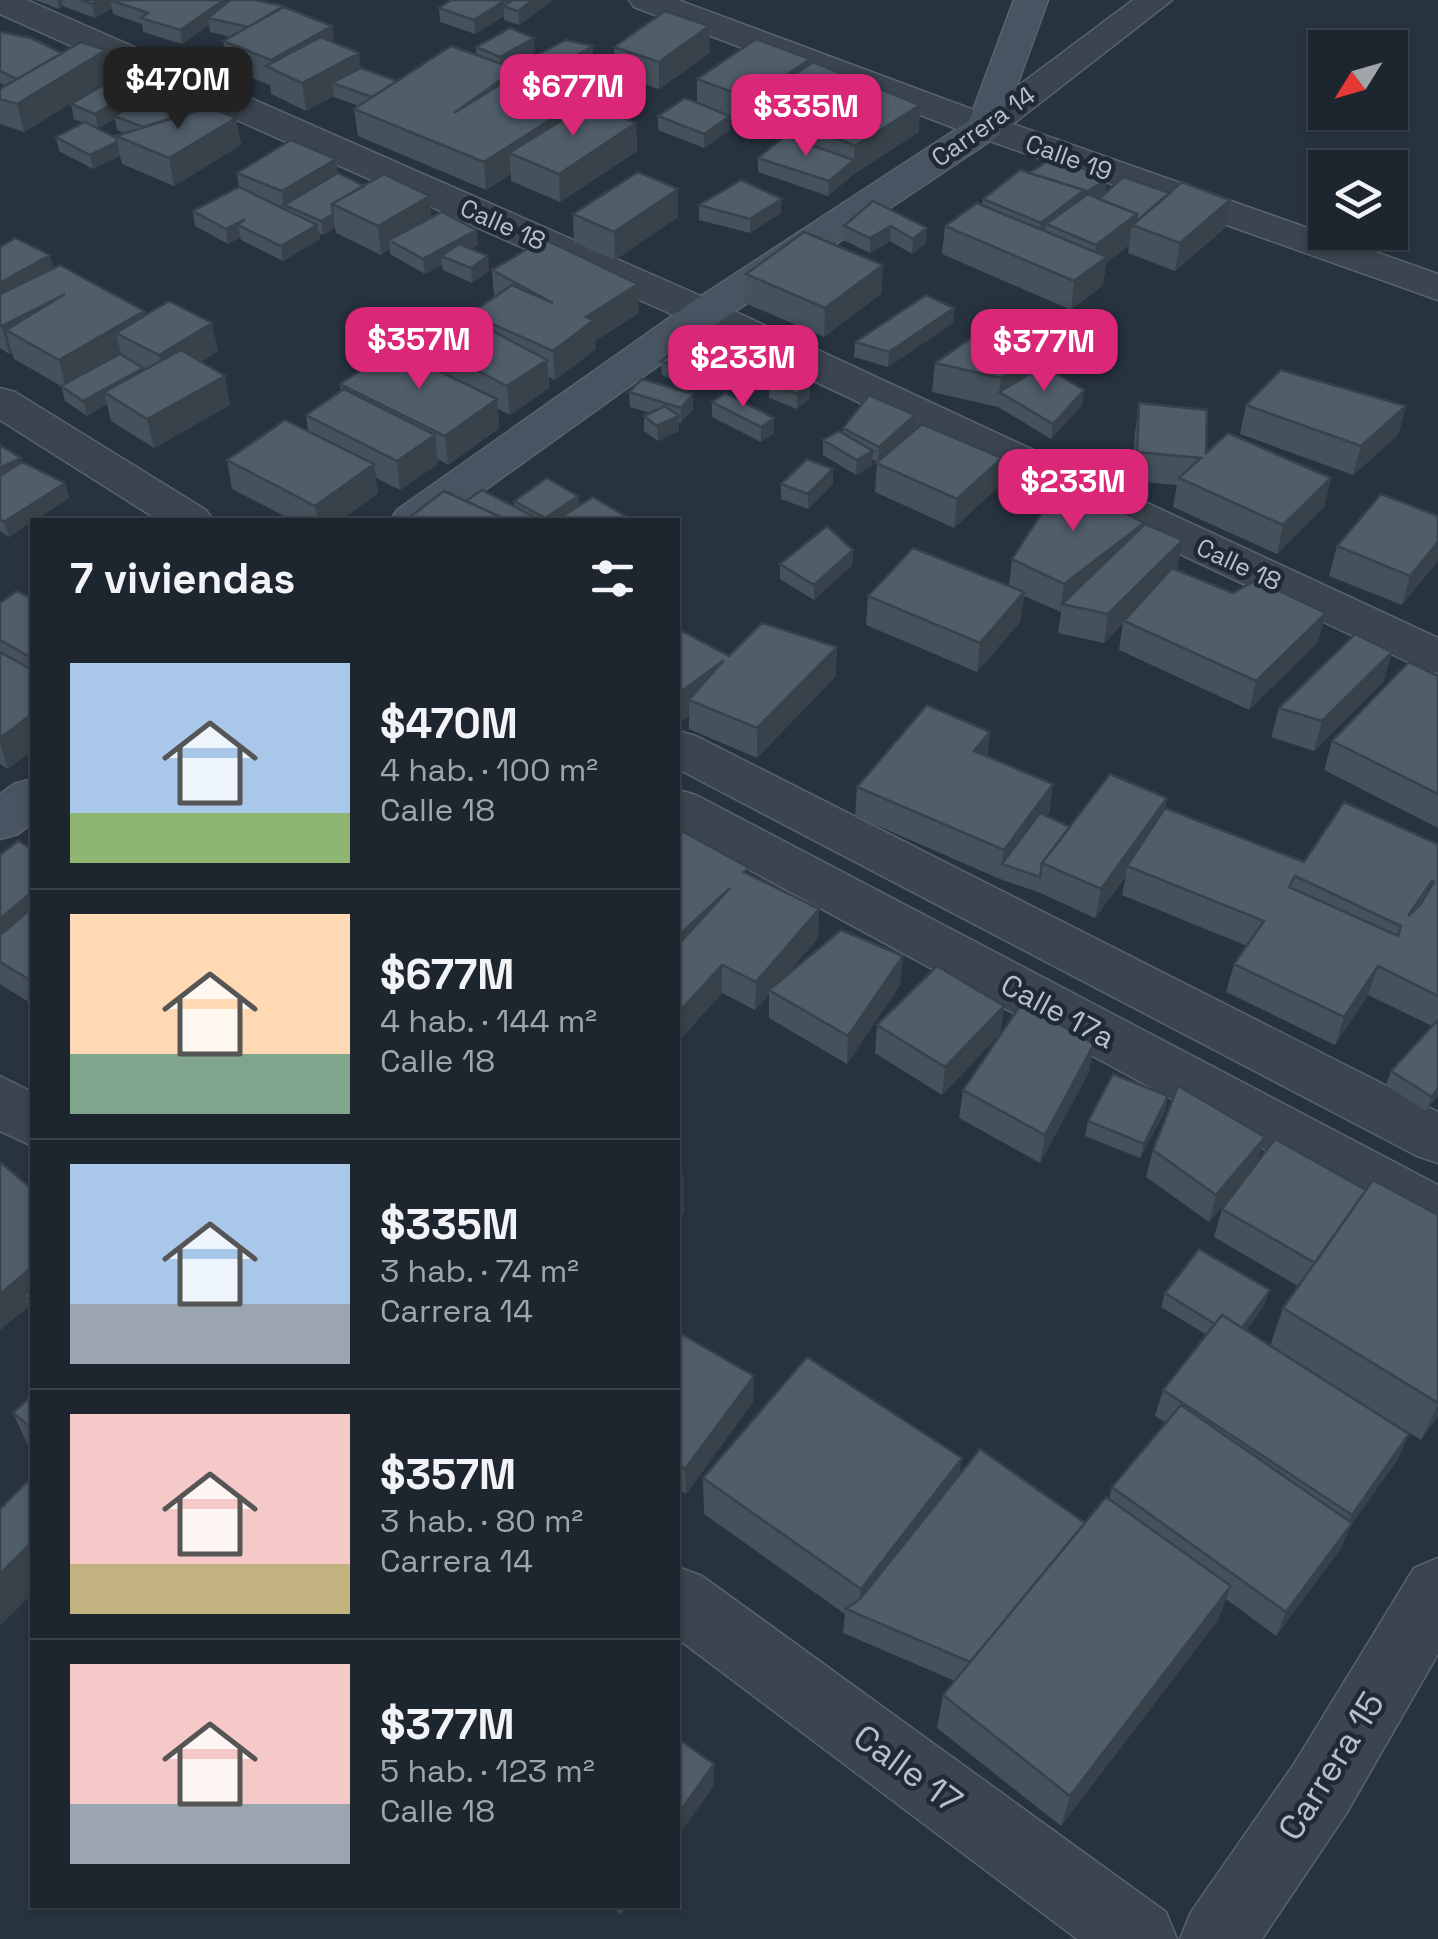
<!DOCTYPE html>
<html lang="es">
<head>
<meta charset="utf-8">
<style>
  body { margin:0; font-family:"Space Grotesk",sans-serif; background:#2a323b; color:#f1f3f6; height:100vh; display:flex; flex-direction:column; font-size:38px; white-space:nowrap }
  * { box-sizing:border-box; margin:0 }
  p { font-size:32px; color:#a0a5aa }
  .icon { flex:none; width:55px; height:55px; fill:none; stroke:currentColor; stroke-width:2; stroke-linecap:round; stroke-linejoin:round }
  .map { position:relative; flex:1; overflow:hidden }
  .drawer { position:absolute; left:30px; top:518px; width:650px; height:1390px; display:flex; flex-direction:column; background:#1d262f; border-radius:0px; box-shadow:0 2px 8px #0004,0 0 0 2px #3b434b }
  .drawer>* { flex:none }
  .needle { width:65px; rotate:233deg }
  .tools { position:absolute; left:1308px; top:30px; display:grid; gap:20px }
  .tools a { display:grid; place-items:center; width:100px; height:100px; border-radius:0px; background:#1d262f; box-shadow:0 2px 8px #0004,0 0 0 2px #3b434b; font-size:50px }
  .price { position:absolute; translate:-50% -85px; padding:0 22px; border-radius:20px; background:#db2777; color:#fff; font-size:32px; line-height:65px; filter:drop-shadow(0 2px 5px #0008) }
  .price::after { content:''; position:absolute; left:50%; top:60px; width:30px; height:22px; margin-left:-15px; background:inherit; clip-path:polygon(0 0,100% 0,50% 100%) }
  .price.selected { background:#222; color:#fff }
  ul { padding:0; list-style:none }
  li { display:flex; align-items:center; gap:30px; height:250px; padding:0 40px }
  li+li { border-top:2px solid #3b434b }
  li span { display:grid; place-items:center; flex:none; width:280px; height:200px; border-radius:0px; color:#555 }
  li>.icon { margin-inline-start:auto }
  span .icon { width:120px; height:120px; fill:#fffc; stroke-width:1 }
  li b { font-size:42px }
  h2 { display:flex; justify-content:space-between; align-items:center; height:120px; padding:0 40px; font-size:42px }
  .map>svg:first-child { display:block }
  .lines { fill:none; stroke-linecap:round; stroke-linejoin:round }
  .street-casing { stroke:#59636d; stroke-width:3 }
  .secondary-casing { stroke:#59636d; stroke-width:3 }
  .street { fill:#3b454f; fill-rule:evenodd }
  .secondary { fill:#495462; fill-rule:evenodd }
  .wall { fill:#45515b; fill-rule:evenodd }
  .shaded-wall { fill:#38424a }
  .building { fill:#505e6a; stroke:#38424a; stroke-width:2.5; fill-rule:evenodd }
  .labels { text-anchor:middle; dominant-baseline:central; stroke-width:9; stroke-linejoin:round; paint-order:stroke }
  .far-street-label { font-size:25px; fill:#b7c0ca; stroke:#202a35 }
  .street-label { font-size:30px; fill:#b7c0ca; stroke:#202a35 }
  .near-street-label { font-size:35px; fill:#b7c0ca; stroke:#202a35 }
</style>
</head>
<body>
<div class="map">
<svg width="1438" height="1939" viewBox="0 0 1438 1939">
  <rect width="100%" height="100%" fill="#27333f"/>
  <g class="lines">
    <!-- street casing -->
    <g class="street-casing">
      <path id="street" d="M0,0H27L719,304L1438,638V673L1421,668L689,322L0,14Z
        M629,0H678L982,113L1133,0H1172L1013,124L1438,274V300L973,135L634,7Z
        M0,388L15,392L206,510L213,520H158L0,420Z
        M678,731L696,736L1438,1112V1163L1417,1156L678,769Z
        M678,790L696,795L1438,1185V1239L1417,1232L678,831Z
        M0,1076L32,1092V1146L0,1131Z
        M1438,1558V1654L1346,1814L1262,1939H1180L1191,1912L1294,1764L1414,1568Z
        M678,1567L702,1576L1166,1912L1177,1939H1077L678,1639Z"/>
    </g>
    <!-- secondary casing -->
    <g class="secondary-casing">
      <path id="secondary" d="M1014,0H1048L999,135L719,322L443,520H390L397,510L689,304L969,121Z
        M32,779V823L18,834L0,839V794L14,784Z"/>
    </g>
    <!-- street -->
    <use href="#street" class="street"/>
    <!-- secondary -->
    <use href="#secondary" class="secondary"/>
  </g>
  <!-- wall -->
  <path class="wall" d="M35,0H224L225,4L285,8L332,26L334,42L361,68L397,81L476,55V47L535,52L509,66L512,68L594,61L556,81L589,95L590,104L636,123L637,151L560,202L511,181V174L486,190L358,136L354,109L359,106L334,97V96L306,111L271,94L270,85L228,69L223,41L231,37L210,32L209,25L182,44L143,32L142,24L113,14L112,8L95,18L63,6L59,9Z
    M451,0H553L519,25L504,20V16L475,34L440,22L439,8Z
    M0,33L62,53L112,78L24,132L0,124V89L5,86L0,83Z
    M614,47L710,53L659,89L615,74Z
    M810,59V64L919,132L854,174L828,196L758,172V158L791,138V131L766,121V116L750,127L730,119V130L704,148L658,130V116L697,103V79Z
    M158,92L140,103L236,118L241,145L174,186L122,164L120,156L93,169L59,151L56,137L84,123L74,119L71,104ZM115,119L117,130L124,133L116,136V138L98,128Z
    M237,173H338L432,217L476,230L478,245L471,249L489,271L472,283L443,270L442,265L425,274L390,254V249L381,255L336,233L335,228L323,235L319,233L320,239L283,261L241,240L240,237L228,244L195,226L193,211L239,187Z
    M1029,173L1107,179L1105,193L1098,198L1170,193L1230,200L1225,228L1175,271L1128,253L1129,245L1106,263L1103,285L1071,310L942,254L945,226L982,205L983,199Z
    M873,201L927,228L926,243L912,254L890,241L870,253L843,240L844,226Z
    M699,205L781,213L750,233L699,220Z
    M573,214L678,217L615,260L574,242Z
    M0,247L53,268L144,311L145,315L218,351L201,362L230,405L154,448L111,421L107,404L87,416L65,401L61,386L14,359L12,353L9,354L0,348Z
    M883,265L881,294L824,337L745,303L746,274Z
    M492,270L639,313L595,341L596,349L555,380L549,377V388L510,415L498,409L499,428L448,465L438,459V464L400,490L375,477L378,493L341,520H292L232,489L227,460L308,431L306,415L341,391L340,384L443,373L440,351L472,331L470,314L494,297Z
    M954,308L953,323L888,367L854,357L855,342Z
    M1045,352L1043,366L1082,405L1051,439L998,407L932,392L935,363Z
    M661,361L707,378L692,389L662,375Z
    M724,365L764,383L742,393L724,380Z
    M769,383L810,398L797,409L769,398Z
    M629,392L693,394V409L681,423L679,422V431L658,441L644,431V416L650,413L630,407Z
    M712,402L774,418V433L761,442L712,417Z
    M1139,403L1206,453L1331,478L1324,507L1277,554L1173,507L1177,485L1132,481L1135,432Z
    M1246,405L1406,406L1398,435L1353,475L1240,434Z
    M843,428L914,430L998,487L954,528L875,492L877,462L872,459V466L856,475L823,455V440L843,434Z
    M0,445L22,462L65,483L69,498L35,520H32L9,537L0,531Z
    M833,469V484L808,509L781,499V484Z
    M578,496L579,506L632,520H406L466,501L515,507L514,501Z
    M1438,516L1402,605L1329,576L1337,546Z
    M1144,523L1143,525L1177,570L1318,642L1249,710L1119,650L1123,623L1104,643L1058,633L1061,612L1024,596L1020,622L977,672L866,625L868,596L1009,586L1012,559Z
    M853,550L852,565L814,600L780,579V564Z
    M32,599V750L8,769L0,764V603Z
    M678,629L729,656L836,676L757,758L689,729V715L678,724Z
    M1438,676V828L1324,770L1332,741Z
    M1384,681L1314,751L1271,737L1279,708Z
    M990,732L987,757L1053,784L1049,813L1046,816L1070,827L1167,798L1165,809L1304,862L1438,844V1095L1426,1111L1386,1085L1391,1071L1432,1026L1368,995L1335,1045L1226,992L1234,964L1247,946L1122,895L1126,876L1095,918L1038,892L1000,879L855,816L857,787Z
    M32,849V1004L0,984V855Z
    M749,875L819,909L818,938L782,980L903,956L900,985L847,1064L769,1018V994L755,1010L722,993L678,1042Z
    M1004,1006L1000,1034L942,1095L875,1053L877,1025Z
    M1094,1044L1089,1072L1040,1163L959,1118L963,1090Z
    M1168,1096L1165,1111L1140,1158L1085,1136L1088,1121Z
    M1265,1137L1257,1163L1366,1190L1438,1215V1416L1421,1440L1270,1346L1283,1308L1298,1286L1214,1237L1222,1209L1246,1178L1209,1222L1146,1177L1153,1150Z
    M32,1189V1317L28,1307L0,1330Z
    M1165,1293L1265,1304L1246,1331L1398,1459L1351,1525L1341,1548L1276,1636L1226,1599L1218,1620L1061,1826L937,1728L943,1695L955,1681L843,1633L845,1614L704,1514L703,1478L960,1474L1085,1523L1109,1499L1112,1487L1166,1423L1155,1416L1163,1390L1207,1335L1161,1307Z
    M678,1332L754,1376L753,1402L686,1494L678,1489Z
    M32,1395V1452L30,1450L13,1413Z
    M609,1905H628L621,1914Z"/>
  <!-- shaded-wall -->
  <path class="shaded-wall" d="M57,0H62L63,6L59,9Z
    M99,0H110L112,8L95,18L92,4Z
    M224,0L227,14L208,18L209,25L182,44L180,30Z
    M533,0H553L519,25L518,11Z
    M504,1V16L475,34L474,20Z
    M332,26L335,53L273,69L271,60Z
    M709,26L710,53L659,89V62Z
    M534,38L535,52L501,71L500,57Z
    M593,46L594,61L529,95L528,81Z
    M106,50L112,78L24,132L17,104Z
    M359,53L362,81L332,83L334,96L306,111L302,83Z
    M810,59L809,86L766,94V116L750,127L751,99Z
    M516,69L518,96L454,113Z
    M156,78L158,92L117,117L114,116L115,119L98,128L95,114Z
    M589,95L590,123L509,153L511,174L486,190L484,162Z
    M920,105L919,132L854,174L828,196L829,181L854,160L855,146Z
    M730,116V130L704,148V134Z
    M236,118L241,145L174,186L169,158Z
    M636,123L637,151L560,202L559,174Z
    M117,142L120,156L93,169L90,155Z
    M336,159L340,187L284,205L282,191Z
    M1107,179L1105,193L1081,209L1046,224L1044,246L1037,251L1041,223L1084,190Z
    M678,189V217L615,260L614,232Z
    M430,196L432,224L389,240L390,249L381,255L378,226Z
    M782,199L781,213L750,233V219Z
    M1230,200L1225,228L1175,271L1180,243Z
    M333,214L335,228L323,235L321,221Z
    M1137,214L1135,226L1132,225L1129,245L1106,263L1103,285L1071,310L1074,281L1092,268L1096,245Z
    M245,219L238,225L240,237L228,244L226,229Z
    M317,225L320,239L283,261L281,246Z
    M891,226L890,241L870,253V238Z
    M927,228L926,243L912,254L913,239Z
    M476,230L478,245L451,260L441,256L442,265L425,274L423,259Z
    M50,255L57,283L0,317V283Z
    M488,256L489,271L472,283L471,268Z
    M883,265L881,294L824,337L825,308Z
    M638,284L639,313L595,341L596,349L555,380L553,351L586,317Z
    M65,294L6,330L12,353L9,354L2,326Z
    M954,308L953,323L888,367L889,352Z
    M144,311L151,340L116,333L122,357L66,389L59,360Z
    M212,323L218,351L165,384L159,355Z
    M1045,352L1041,381L999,392L1001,378Z
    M547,360L549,388L510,415L507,386Z
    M707,363V378L692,389V374Z
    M143,368L146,383L104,392L107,404L87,416L83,401Z
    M765,368L764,383L742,393V378Z
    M225,376L230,405L154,448L147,419Z
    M810,383V398L797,409V394Z
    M1084,390L1082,405L1051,439L1053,424Z
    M693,394V409L681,423V408Z
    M497,399L499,428L448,465L445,436Z
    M1406,406L1398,435L1353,475L1361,446Z
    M915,415L914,430L878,462L879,447Z
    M679,416V431L658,441L657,426Z
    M774,418V433L761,442V427Z
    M435,435L438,464L400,490L397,461Z
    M873,451L872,466L856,475L857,460Z
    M21,458L25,473L0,485V468Z
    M1002,458L998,487L954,528L957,499Z
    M374,464L378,493L341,520H318L315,506Z
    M833,469V484L808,509V494Z
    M1331,478L1324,507L1277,554L1283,525Z
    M65,483L69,498L35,520H32V522L9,537L4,522Z
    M578,496L579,511L558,520H545V518Z
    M1144,523L1138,552L1062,604L1060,613L1064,584Z
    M1183,540L1177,570L1124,621L1123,623L1104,643L1108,614Z
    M1438,542V561L1402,605L1410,576Z
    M853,550L852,565L814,600V585Z
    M1024,592L1020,622L977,672L980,643Z
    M1326,613L1318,642L1249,710L1256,681Z
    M837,647L836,676L757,758V728Z
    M1392,652L1384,681L1314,751L1322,721Z
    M724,660L689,700V715L678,724V694Z
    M32,714V750L8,769L0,743V738Z
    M990,732L987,761L974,751Z
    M1053,784L1049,813L1009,866L1002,864L1004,850Z
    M1167,798L1161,827L1127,866L1125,876L1095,918L1101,889Z
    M730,888L678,965V936Z
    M32,892V929L0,956V919Z
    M819,909L818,938L772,991L769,990V994L755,1010L756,982Z
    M903,956L900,985L847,1064L848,1036Z
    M722,965V993L678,1042V1013Z
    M1378,966L1368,995L1335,1045L1344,1017Z
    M1004,1006L1000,1034L942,1095L945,1067Z
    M1094,1044L1089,1072L1040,1163L1045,1135Z
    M1438,1088V1095L1426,1111L1432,1097Z
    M1168,1096L1165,1111L1140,1158L1144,1144Z
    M1265,1137L1257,1165L1209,1222L1216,1195Z
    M684,1174V1213L678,1220V1180Z
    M32,1267V1303L24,1296L28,1307L0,1330V1294Z
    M1270,1290L1265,1304L1232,1350L1236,1336Z
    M754,1376L753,1402L686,1494L685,1469Z
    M1438,1405V1416L1421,1440Z
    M1409,1434L1398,1459L1351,1525L1341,1548L1276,1636L1286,1612L1343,1536L1352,1515Z
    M962,1458L956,1494L858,1614L861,1589Z
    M32,1542V1594L0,1626V1574Z
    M1231,1586L1218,1620L1061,1826L1070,1796Z
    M679,1696L680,1719L678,1722V1698Z
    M714,1764V1786L678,1836V1814Z
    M621,1905H628L621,1914Z"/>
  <!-- building -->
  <path class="building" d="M81,0H99L92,4Z
    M110,0H224L180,30L141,18L148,13Z
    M230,0H255L284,6L248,27L208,18Z
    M451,0H533L518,11L503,6L510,2L504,1L474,20L439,8Z
    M284,7L332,26L271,60L223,41Z
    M665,11L709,26L659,62L614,47Z
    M510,28L534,38L500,57L476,47Z
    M2,32L31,38L62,53L17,79L0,71V33Z
    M321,37L359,53L302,83L266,66Z
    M756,39L810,59L751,99L697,79Z
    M566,40L593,46L541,74L527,68L516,75V69L512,68Z
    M81,42L106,50L17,104L0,99V89Z
    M451,46L516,69L454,113L527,68L589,95L484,162L354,109Z
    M813,62L920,105L855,146L792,119L811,111L766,94Z
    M361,68L397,81L372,97L332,83Z
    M131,69L156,78L95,114L71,104Z
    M158,94L192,112L143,127L114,116Z
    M685,98L730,116L704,134L658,116Z
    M588,104L636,123L559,174L509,153Z
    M209,107L236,118L169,158L116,136Z
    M85,122L116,138L117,142L90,155L56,137Z
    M785,136L854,160L829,181L758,158Z
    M291,140L336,159L282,191L237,173Z
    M1056,156L1107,179L1083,194L1084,190L1029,173Z
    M1020,170L1084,190L1041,223L983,199Z
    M638,172L678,189L614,232L573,214Z
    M338,173L364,186L332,204L333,214L321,221L284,205Z
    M384,174L430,196L378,226L332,204Z
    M1123,177L1170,193L1136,222L1137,214L1099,199Z
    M741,180L782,199L750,219L699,205Z
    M1182,182L1230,200L1180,243L1132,225Z
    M239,187L317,225L281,246L238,225L245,219L226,229L193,211Z
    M1088,194L1137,214L1096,245L1046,224Z
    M873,201L927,228L913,239L891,226L870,238L844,226Z
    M977,203L1107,257L1074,281L945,226Z
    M442,212L476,230L423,259L389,240Z
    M804,232L883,265L825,308L746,274Z
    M15,238L50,255L0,283V247Z
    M544,239L638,284L586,317L594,320L553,351L470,314L512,285L553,303L492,270Z
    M459,244L488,256L471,268L441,256Z
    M60,265L144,311L59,360L6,330L65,294L2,326L0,325V294Z
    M926,295L954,308L889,352L855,342Z
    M169,301L212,323L159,355L116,333Z
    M993,323L1045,352L1001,378L935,363Z
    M481,325L547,360L507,386L440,351Z
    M393,349L497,399L445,436L340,384Z
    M181,350L225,376L147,419L104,392Z
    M676,350L707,363L692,374L661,361Z
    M120,354L143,368L83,401L61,386Z
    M746,355L765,368L742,378L724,365Z
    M1043,366L1084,390L1053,424L999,392Z
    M782,369L810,383L797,394L769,383Z
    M1281,370L1406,406L1361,446L1246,405Z
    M642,379L693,394L681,408L629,392Z
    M344,389L435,435L397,461L306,415Z
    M725,393L774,418L761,427L712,402Z
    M869,395L915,415L879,447L843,428Z
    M1139,403L1207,410L1206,453L1228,433L1331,478L1283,525L1179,478L1201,458L1137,452Z
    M665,406L679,416L657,426L644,416Z
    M285,420L374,464L315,506L227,460Z
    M922,424L1002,458L957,499L876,463Z
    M839,431L873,451L857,460L823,440Z
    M0,445L21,458L0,468Z
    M807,459L833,469L808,494L781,484Z
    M22,462L65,483L4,522L0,519V476Z
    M547,478L578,496L545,518L514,501Z
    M1063,480L1144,523L1064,584L1012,559Z
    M482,490L540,520H507L466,501Z
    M444,491L507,520H406Z
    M1381,494L1438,516V542L1410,576L1337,546Z
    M593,497L632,520L558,519Z
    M1145,524L1183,540L1108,614L1062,604Z
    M827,526L853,550L814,585L780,564Z
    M913,548L1024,592L980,643L868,596Z
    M1172,568L1233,593L1256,580L1326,613L1256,681L1124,621Z
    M17,591L32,599V658L0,640V603Z
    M762,623L837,647L757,728L689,700L724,660L678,694V629L729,656Z
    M1355,634L1392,652L1322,721L1279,708Z
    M0,652L32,670V714L0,738Z
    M1409,662L1438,676V794L1332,741Z
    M927,705L990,732L974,751L1053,784L1004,850L857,787Z
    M1110,774L1167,798L1101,889L1042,863Z
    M1344,802L1438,844V996L1378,966L1344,1017L1234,964L1264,921L1127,866L1165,808L1304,862ZM1295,876L1401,926L1398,936L1289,887ZM1432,881L1434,882L1420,905L1408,916Z
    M1040,813L1070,827L1042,863L1040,877L1002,864Z
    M678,829L749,868L744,872L819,909L756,982L722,965L678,1013V945L730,888L678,936Z
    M18,841L32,849V892L0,919V855Z
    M32,908V981L0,962V935Z
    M841,930L903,956L848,1036L769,990Z
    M937,966L1004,1006L945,1067L877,1025Z
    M1022,1003L1094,1044L1045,1135L963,1090Z
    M1438,1020V1088L1432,1097L1391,1071Z
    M1113,1074L1168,1096L1144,1144L1088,1121Z
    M1178,1086L1265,1137L1216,1195L1153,1150Z
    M1275,1139L1366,1190L1315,1263L1222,1209Z
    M0,1162L32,1189V1267L0,1294Z
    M1373,1180L1438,1215V1403L1283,1308Z
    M1199,1249L1270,1290L1242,1328L1222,1315L1215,1324L1165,1293Z
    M32,1287V1303L24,1296Z
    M1222,1315L1409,1434L1352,1515L1163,1390Z
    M678,1332L754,1376L685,1469L678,1464Z
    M807,1357L962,1458L861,1589L703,1478Z
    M32,1395V1428L13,1413Z
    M1181,1405L1352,1523L1286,1612L1112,1487Z
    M980,1449L1085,1523L970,1662L846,1609L860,1599Z
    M32,1477V1542L0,1574V1509Z
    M1106,1497L1231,1586L1070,1796L943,1695Z
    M678,1739L714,1764L678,1814Z"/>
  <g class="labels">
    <!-- far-street labels -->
    <g class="far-street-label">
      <text transform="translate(983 126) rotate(-35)">Carrera 14</text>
      <text transform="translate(1069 157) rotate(20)">Calle 19</text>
      <text transform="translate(503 224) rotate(24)">Calle 18</text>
      <text transform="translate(1239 564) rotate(25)">Calle 18</text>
    </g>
    <!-- street labels -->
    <g class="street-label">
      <text transform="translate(1058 1011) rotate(28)">Calle 17a</text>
    </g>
    <!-- near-street labels -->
    <g class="near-street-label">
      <text transform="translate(1331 1766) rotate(-58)">Carrera 15</text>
      <text transform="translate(908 1769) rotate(36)">Calle 17</text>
    </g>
  </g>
</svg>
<div class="tools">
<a><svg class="needle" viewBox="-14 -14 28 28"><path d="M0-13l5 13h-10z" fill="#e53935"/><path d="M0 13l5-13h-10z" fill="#a0a5aa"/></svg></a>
<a><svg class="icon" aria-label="layers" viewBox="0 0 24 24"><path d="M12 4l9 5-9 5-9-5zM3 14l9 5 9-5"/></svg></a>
</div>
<b class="price selected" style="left:178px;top:132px">$470M</b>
<b class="price" style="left:573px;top:139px">$677M</b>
<b class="price" style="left:806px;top:159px">$335M</b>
<b class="price" style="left:419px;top:392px">$357M</b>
<b class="price" style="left:1044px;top:394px">$377M</b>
<b class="price" style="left:743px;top:410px">$233M</b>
<b class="price" style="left:1073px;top:534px">$233M</b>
<section class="drawer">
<h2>7 viviendas<svg class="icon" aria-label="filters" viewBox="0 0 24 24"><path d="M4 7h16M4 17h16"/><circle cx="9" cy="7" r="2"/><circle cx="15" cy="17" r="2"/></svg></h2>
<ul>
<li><span style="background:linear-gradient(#a9c7e8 75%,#8fb573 0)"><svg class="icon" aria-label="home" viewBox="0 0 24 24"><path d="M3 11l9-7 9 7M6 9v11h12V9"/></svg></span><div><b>$470M</b><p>4 hab. · 100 m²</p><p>Calle 18</p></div></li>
<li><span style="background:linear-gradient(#ffd9b3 70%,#7fa58c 0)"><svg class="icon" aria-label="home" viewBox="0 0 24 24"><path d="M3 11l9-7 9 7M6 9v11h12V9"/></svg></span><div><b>$677M</b><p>4 hab. · 144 m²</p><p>Calle 18</p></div></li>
<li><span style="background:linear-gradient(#a9c7e8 70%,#9aa5b1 0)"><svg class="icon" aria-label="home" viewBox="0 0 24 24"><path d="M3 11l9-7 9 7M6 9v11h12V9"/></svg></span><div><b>$335M</b><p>3 hab. · 74 m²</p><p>Carrera 14</p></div></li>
<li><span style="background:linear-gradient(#f6c9c9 75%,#c2b280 0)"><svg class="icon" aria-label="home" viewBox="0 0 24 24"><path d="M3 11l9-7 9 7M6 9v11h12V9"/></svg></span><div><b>$357M</b><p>3 hab. · 80 m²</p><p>Carrera 14</p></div></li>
<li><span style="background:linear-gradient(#f6c9c9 70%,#9aa5b1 0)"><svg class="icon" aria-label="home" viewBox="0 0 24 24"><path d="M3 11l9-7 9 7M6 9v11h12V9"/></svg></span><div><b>$377M</b><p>5 hab. · 123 m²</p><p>Calle 18</p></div></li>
</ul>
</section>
</div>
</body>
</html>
